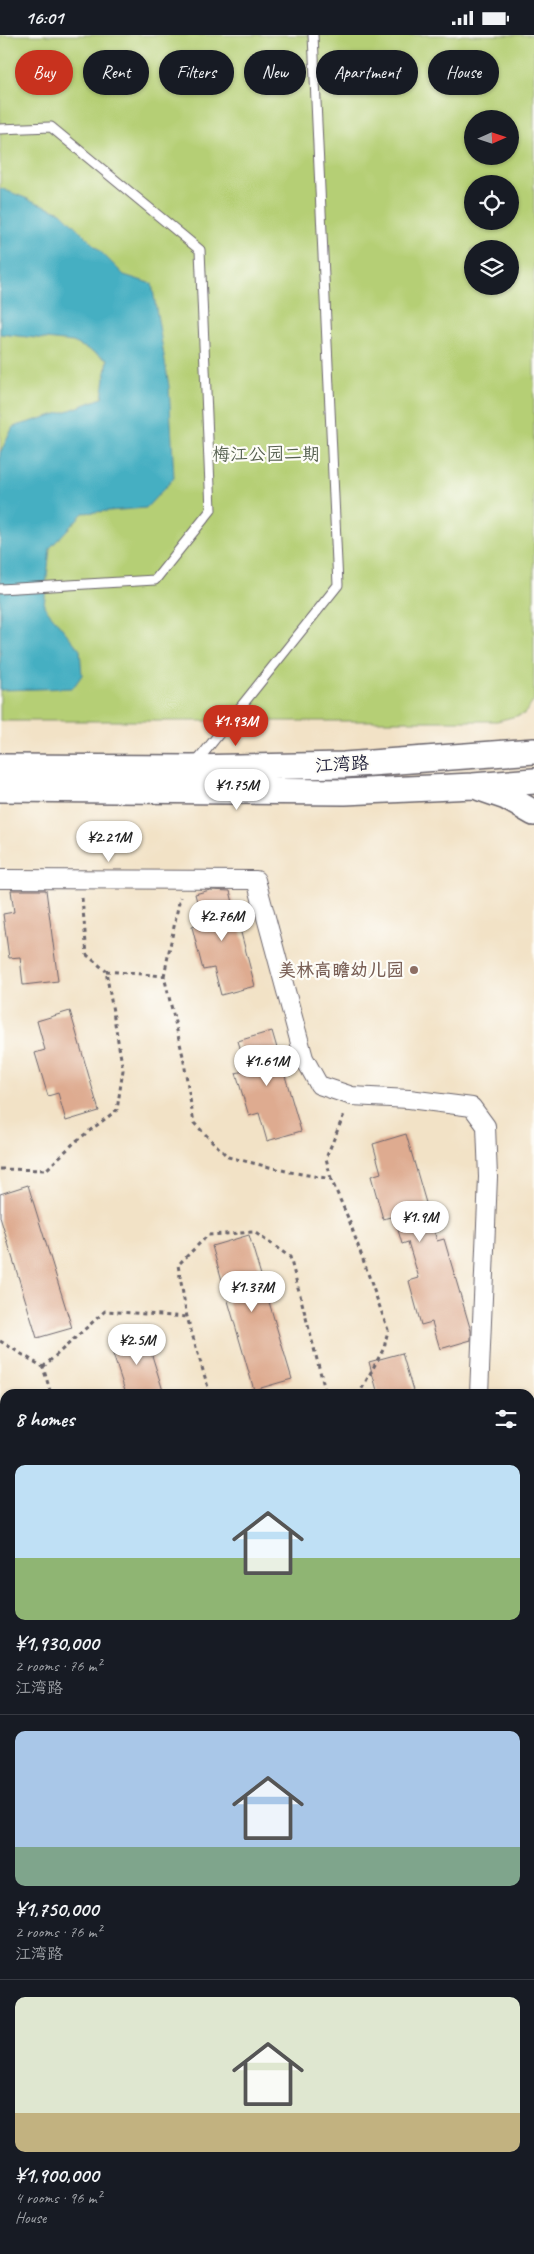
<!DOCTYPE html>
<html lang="en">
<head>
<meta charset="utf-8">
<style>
  body { margin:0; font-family:Caveat,"LXGW WenKai TC",sans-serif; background:#242831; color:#f1f3f6; height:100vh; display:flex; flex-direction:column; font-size:19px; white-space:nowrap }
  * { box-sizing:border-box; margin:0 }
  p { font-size:16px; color:#9ea1a6 }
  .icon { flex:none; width:28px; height:28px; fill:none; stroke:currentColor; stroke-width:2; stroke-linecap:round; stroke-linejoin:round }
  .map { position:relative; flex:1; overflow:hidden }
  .side { position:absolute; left:0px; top:1354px; width:535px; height:866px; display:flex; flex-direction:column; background:#171b24; border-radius:15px 15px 0 0; box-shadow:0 1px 4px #0004 }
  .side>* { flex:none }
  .top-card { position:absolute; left:15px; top:15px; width:505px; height:45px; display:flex; gap:10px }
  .needle { width:32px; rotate:87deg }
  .tools { position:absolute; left:464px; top:75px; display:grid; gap:10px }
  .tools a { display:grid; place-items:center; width:55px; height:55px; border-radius:50%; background:#171b24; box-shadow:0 1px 4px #0004; font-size:25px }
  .price { position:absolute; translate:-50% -42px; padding:0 11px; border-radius:18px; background:#fff; color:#222; font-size:16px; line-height:32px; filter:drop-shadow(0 1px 2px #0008) }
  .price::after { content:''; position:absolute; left:50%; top:30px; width:15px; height:11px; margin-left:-8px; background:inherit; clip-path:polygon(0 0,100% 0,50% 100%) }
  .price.on { background:#c8321e; color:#fff }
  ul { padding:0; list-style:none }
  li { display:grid; align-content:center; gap:10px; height:265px; padding:0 15px }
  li+li { border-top:1px solid #363941 }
  li span { display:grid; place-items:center; height:155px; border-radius:10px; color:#555 }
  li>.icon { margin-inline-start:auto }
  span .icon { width:90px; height:90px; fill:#fffc; stroke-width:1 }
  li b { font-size:21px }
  h2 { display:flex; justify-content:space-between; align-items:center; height:60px; padding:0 15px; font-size:21px }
  .chip { padding:0 18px; border-radius:22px; background:#171b24; box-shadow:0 1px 4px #0004; font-size:18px; line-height:45px }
  .chip.on { background:#c8321e; color:#fff }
  .status { display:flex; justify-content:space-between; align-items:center; height:35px; padding:0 25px; background:#171b24; direction:ltr }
  .status svg { height:14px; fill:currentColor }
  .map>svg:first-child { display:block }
  .green { fill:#b5cf75; stroke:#6c7858; fill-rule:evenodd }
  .water { fill:#44afc2; stroke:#33687e }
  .building { fill:#deab90 }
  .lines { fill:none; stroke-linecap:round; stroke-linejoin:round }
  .service-casing { stroke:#6b656c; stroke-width:11 }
  .minor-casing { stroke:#6b656c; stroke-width:20 }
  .tertiary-casing { stroke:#6b656c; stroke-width:25 }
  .secondary-casing { stroke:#6b656c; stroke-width:28 }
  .path { stroke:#6b656c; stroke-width:3; stroke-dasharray:4 4; stroke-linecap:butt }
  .service { stroke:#fff; stroke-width:9 }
  .minor { stroke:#fff; stroke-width:18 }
  .tertiary { stroke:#fff; stroke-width:22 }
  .secondary { stroke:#fff; stroke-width:25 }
  .education-dot { fill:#8d6e63; stroke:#fdfcf7; stroke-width:2 }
  .labels { text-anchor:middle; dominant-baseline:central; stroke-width:4.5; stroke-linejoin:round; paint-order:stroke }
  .park-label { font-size:18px; fill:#555f4f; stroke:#fdfcf7 }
  .street-label { font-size:18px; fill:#22223b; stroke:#fdfcf7 }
  .education-label { font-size:18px; font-weight:bold; fill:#785e54; stroke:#fdfcf7; text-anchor:end }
</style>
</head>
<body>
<div class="status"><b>16:01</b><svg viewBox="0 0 49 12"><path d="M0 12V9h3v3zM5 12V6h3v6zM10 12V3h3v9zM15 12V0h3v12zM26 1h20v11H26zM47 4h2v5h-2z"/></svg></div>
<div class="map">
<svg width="534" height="2219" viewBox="0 0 534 2219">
  <rect width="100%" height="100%" fill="#fdfcf7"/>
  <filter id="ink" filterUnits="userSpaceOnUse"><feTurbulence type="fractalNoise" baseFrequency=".02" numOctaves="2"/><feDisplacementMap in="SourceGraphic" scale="10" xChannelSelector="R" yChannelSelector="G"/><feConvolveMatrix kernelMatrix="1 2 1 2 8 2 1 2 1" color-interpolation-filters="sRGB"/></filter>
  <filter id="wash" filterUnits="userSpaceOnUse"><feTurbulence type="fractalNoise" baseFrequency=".0096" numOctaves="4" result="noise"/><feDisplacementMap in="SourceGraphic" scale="20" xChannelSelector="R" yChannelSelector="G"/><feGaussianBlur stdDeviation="1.12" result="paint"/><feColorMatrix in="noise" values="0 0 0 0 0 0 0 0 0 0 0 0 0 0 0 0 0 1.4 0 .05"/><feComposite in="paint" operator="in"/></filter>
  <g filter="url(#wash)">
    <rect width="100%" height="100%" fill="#f2e2c6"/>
    <!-- green -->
    <path class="green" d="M0,0H534V666L524,679L497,686H0ZM472,84H510V121H472ZM472,149H510V186H472ZM472,214H510V251H472Z"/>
    <!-- water -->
    <path class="water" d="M0,153L61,177L124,240L152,249L169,351L174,443L146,473L83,478L50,513L44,571L80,615L82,640L73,653L0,655V418L13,392L70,375L102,363L108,324L73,307L0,299Z
      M534,1912V2219H229L231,2215H530V1920Z
      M16,2215H78L82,2219H13Z"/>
    <g id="blocks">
      <!-- building -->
      <path class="building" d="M11,855H46L58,946L23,950L20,922L9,923L3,879L14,877Z
        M210,855L230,856L255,951L221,960L214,933L203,935L192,892L203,889L195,859Z
        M70,976L99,1076L66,1086L58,1058L48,1061L35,1018L45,1015L37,986Z
        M272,996L301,1096L267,1106L259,1078L249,1081L236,1038L247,1035L238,1006Z
        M406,1099L437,1206L444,1204L471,1296V1305L440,1314L432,1287L421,1290L409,1246L419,1243L408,1207L402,1209L394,1181L383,1184L371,1141L381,1138L373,1109Z
        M28,1150L72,1293L37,1303L0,1182V1159Z
        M249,1200L292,1344L254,1355L212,1211Z
        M145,1298L164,1359H126L110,1310Z
        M402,1318L414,1359H378L369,1327Z"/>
    </g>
  </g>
  <g filter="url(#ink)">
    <use href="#blocks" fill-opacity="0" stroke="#6b656c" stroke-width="1"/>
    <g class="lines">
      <!-- service casing -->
      <g class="service-casing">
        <path id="service" d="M0,94L51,92L200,215L211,475L155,545L0,554
          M195,729L338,550L313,0"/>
      </g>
      <!-- minor casing -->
      <g class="minor-casing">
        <path id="minor" d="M0,844L256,845L304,1023L319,1050L352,1061L409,1064L472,1072L486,1091L488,1142L479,1359
          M0,1787L5,1773"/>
      </g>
      <!-- tertiary casing -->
      <g class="tertiary-casing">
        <path id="tertiary" d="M0,1508L5,1509
          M530,1647L534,1648"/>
      </g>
      <!-- secondary casing -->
      <g class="secondary-casing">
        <path id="secondary" d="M0,732L191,733L344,730L534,716
          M480,753L506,762L534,778
          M0,754L345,757L473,751L534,746
          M530,1712L534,1702
          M530,1790L534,1782
          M283,2219L285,2215
          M315,2219L317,2215"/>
      </g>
      <!-- path -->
      <path class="path" d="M82,863L87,920L106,936
        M164,941L180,862
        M0,1134L46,1135L76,1106L117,1075L123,1035L106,936L164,941L183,1021L194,1088L228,1122L290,1137L331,1144L349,1185L388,1295L384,1313L359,1359
        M331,1144L326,1123L345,1077
        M0,1306L43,1332L51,1359
        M43,1332L105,1276L187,1282
        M210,1359L187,1282L178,1230L208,1200L254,1197L290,1222L326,1359"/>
      <!-- service -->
      <use href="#service" class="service"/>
      <!-- minor -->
      <use href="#minor" class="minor"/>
      <!-- tertiary -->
      <use href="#tertiary" class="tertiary"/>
      <!-- secondary -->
      <use href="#secondary" class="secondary"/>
    </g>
  </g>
  <!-- markers -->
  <circle class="education-dot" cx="414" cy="935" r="5"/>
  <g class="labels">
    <!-- park labels -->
    <g class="park-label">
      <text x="266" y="419">梅江公园二期</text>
    </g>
    <!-- street labels -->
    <g class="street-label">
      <text transform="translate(342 729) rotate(-3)">江湾路</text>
    </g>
    <!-- education labels -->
    <g class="education-label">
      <text x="404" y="935">美林高瞻幼儿园</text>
    </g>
  </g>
</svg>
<div class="tools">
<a><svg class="needle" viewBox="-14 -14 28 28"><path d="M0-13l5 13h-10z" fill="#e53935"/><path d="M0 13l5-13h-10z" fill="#9ea1a6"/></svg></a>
<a><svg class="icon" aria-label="locate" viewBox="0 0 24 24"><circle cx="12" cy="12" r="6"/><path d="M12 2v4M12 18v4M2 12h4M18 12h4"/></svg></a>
<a><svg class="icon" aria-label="layers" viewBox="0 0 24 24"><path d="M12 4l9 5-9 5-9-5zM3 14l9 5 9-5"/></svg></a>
</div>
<b class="price on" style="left:236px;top:712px">¥1.93M</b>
<b class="price" style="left:237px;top:776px">¥1.75M</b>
<b class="price" style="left:109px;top:828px">¥2.21M</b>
<b class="price" style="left:222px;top:907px">¥2.76M</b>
<b class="price" style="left:267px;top:1052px">¥1.61M</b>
<b class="price" style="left:420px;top:1208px">¥1.9M</b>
<b class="price" style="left:252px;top:1278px">¥1.37M</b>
<b class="price" style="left:137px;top:1331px">¥2.5M</b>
<div class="top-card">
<a class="chip on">Buy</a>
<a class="chip">Rent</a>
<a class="chip">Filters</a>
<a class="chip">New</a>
<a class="chip">Apartment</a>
<a class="chip">House</a>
</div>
<section class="side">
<h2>8 homes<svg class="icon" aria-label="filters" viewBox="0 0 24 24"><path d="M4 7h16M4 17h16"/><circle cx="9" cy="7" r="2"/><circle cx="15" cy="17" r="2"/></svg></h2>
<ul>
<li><span style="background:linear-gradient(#bfe0f5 60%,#8fb573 0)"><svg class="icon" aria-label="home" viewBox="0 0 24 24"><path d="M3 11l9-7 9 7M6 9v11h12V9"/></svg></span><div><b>¥1,930,000</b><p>2 rooms · 76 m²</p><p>江湾路</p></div></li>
<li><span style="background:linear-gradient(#a9c7e8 75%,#7fa58c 0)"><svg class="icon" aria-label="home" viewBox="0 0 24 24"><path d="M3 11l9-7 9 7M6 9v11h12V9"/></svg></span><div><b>¥1,750,000</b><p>2 rooms · 76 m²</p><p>江湾路</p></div></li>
<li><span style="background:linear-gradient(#dfe7d0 75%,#c2b280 0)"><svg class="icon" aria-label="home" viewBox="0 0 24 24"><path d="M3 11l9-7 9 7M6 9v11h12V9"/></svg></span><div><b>¥1,900,000</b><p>4 rooms · 96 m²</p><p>House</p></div></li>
</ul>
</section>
</div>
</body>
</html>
